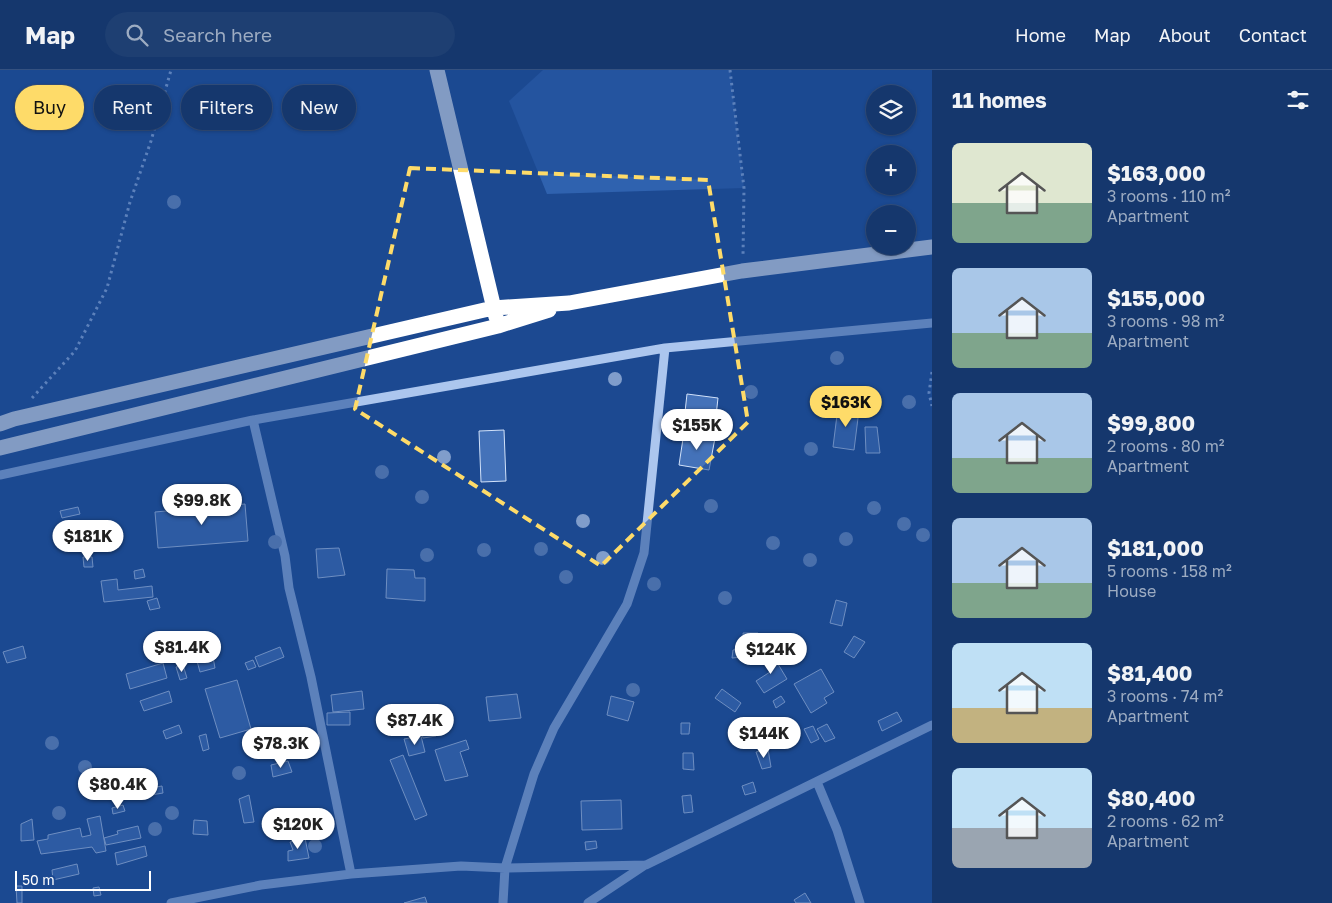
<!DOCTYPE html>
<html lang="en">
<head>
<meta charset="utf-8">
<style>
  body { margin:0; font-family:"Golos Text",sans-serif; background:#1e3f72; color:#f1f3f6; height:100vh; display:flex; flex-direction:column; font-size:19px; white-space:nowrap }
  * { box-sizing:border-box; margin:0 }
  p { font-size:16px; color:#9dacc2 }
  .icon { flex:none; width:28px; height:28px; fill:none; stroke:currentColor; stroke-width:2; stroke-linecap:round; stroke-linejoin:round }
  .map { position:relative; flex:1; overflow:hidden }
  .details { display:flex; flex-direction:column; background:#15376d; width:400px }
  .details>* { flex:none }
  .guide { position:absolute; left:15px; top:15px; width:475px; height:45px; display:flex; gap:10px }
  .buttons { position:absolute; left:866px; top:15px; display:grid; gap:10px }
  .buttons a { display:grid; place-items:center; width:50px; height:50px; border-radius:50%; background:#15376d; box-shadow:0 1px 4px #0004,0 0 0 1px #345180; font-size:25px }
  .scale { position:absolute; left:15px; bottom:12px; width:136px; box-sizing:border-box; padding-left:5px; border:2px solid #fff; border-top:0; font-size:14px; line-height:18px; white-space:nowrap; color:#fff; -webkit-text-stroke:4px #1c4991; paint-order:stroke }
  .price { position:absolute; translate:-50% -42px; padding:0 11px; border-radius:18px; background:#fff; color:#222; font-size:16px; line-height:32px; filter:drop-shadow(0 1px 2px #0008) }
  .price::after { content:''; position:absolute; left:50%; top:30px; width:15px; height:11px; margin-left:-8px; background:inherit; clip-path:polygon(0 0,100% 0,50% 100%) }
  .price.active { background:#fedb69; color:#111 }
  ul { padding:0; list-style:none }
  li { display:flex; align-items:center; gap:15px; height:125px; padding:0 20px }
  li span { display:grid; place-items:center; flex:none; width:140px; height:100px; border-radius:8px; color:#555 }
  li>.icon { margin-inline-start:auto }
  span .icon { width:60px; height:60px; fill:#fffc; stroke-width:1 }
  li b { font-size:21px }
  h2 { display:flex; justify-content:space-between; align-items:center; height:60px; padding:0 20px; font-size:21px }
  .chip { padding:0 18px; border-radius:22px; background:#15376d; box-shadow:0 1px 4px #0004,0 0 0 1px #345180; font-size:18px; line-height:45px }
  .chip.active { background:#fedb69; color:#111 }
  header { display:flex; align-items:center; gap:30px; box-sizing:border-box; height:70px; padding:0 25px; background:#15376d; border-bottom:1px solid #345180 }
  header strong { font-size:24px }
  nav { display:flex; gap:28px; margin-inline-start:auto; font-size:18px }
  .search { width:350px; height:45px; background:#1e3f72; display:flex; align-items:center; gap:12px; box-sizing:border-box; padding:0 18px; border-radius:28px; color:#9dacc2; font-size:19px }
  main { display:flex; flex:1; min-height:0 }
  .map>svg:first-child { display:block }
  .green { fill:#2f62af }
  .building { fill:#4472b9; stroke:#d2e2fa }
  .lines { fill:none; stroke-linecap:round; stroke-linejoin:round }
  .path { stroke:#acc6ee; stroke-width:3; stroke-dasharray:2.5 4; stroke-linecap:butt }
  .minor { stroke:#acc6ee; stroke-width:9 }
  .highway { stroke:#fff; stroke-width:15 }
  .tree { fill:#809dcb }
  .marked { fill:none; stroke:#fedb69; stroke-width:4; stroke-dasharray:10 6; stroke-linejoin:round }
</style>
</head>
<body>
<header>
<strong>Map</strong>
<div class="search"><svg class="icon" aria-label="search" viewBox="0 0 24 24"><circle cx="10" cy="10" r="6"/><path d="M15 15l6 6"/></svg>Search here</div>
<nav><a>Home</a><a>Map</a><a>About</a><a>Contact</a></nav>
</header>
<main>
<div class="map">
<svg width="932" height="833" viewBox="0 0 932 833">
  <rect width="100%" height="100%" fill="#1c4991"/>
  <!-- green -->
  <path class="green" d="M543,0H730L744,118L547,124L509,31Z"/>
  <!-- building -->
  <path class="building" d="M687,324L718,328L715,355L684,351Z
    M838,337L859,340L854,380L833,377Z
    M865,357H877L880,383H866Z
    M504,360L506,411L481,412L479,361Z
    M684,362L715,368L709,400L679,395Z
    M245,434L248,471L158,478L155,442Z
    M78,437L80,444L62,448L60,441Z
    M339,478L345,505L318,508L316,479Z
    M83,487H92L93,497H84Z
    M143,499L145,507L135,509L134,501Z
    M387,499L414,500L415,508H425V531L386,528Z
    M117,509L118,520L152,516L153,527L104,532L101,511Z
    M157,528L160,538L150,540L147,531Z
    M836,530L847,533L842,556L830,553Z
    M743,563H758L759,573L744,572Z
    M854,566L865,572L854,588L844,582Z
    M760,575L762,586L746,587L745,579Z
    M23,576L26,588L7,593L3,582Z
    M280,577L284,587L259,597L255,587Z
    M742,579L743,587L732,588L733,580Z
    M772,584L787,609L764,623L756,611L770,602L763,590Z
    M213,587L215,598L200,602L197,591Z
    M253,590L256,597L248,600L245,593Z
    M163,593L167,608L130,619L126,604Z
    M183,595L187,608L180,610L176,597Z
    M821,599L834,622L824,628L827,633L811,643L794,614Z
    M237,610L251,659L220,668L205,619Z
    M722,619L741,633L735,642L715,628Z
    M169,621L172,632L144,641L140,631Z
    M362,621L364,639L333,642L331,625Z
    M517,624L521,648L489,651L486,627Z
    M611,626L634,632L628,651L607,645Z
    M781,626L785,632L776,638L773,631Z
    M350,642V655H327V643Z
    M897,642L902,651L882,661L878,651Z
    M420,646L421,652L433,650L436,666L423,668L421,660L417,661L415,647Z
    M681,653H690L689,664H681Z
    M827,654L835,668L825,672L817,659Z
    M179,655L182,663L166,669L163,661Z
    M813,656L819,669L811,673L804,659Z
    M206,664L209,679L203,681L199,666Z
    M421,666L425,682L409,686L404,669Z
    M466,670L469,679L460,682L468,706L445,711L435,680Z
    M768,679L771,697L762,699L756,682Z
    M683,683H693L694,700L683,699Z
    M403,685L427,745L415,750L390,690Z
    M288,691L292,702L273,707L271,695Z
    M753,712L756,722L745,725L742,716Z
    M162,716L163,723L151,725L150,718Z
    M249,725L254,752L244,753L239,729Z
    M691,725L693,742L684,743L682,726Z
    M621,730L622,759L582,760L581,731Z
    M123,735L125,741L113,744L112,738Z
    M100,746L106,781L96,783L92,777L41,784L37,771L48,769V765L80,758L82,767L91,765L87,749Z
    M32,749L34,770L21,771V754Z
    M194,750L207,751L208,765L193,764Z
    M138,756L141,768L106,775L104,768L118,764L117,761Z
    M305,768L309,788L288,791V781L293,780L290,772Z
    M596,771L597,778L586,780L585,772Z
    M145,776L147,786L117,795L115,783Z
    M77,794L79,804L53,810L52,800Z
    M16,816H22V833H17Z
    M99,817L101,825L94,826L93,818Z
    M805,823L811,833H796L794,830Z
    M425,827L427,833H404Z"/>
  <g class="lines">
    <!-- path -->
    <path class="path" d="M730,0L744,118L743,186
      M932,302L929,323L932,336
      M32,328L75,281L107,218L130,132L151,71L171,0"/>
    <!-- minor -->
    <path class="minor" d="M253,350L285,486L289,518L311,607L351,804
      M0,405L253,350L665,278L932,253
      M817,712L837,760L860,833
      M171,833L261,815L351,804L461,796L505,798L646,795L932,655
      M503,833L505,798L534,704L554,658L627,534L644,483L665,278
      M588,833L645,795"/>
    <!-- highway -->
    <path class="highway" d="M437,0L496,247
      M0,354L14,349L493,238L569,233L742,201L932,177
      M0,378L498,256L549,240"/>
  </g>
  <!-- trees -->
  <g class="tree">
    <circle cx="174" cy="132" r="7"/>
    <circle cx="837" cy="288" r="7"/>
    <circle cx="615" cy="309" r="7"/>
    <circle cx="751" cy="322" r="7"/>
    <circle cx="909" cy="332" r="7"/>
    <circle cx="811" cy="379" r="7"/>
    <circle cx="444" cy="387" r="7"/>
    <circle cx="382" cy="402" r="7"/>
    <circle cx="422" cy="427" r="7"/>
    <circle cx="711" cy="436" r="7"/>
    <circle cx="874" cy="438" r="7"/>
    <circle cx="583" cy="451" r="7"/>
    <circle cx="904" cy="454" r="7"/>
    <circle cx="923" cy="465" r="7"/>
    <circle cx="846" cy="469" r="7"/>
    <circle cx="275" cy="472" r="7"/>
    <circle cx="773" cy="473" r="7"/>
    <circle cx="541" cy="479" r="7"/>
    <circle cx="484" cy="480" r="7"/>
    <circle cx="427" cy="485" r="7"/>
    <circle cx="603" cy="488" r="7"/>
    <circle cx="810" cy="490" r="7"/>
    <circle cx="566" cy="507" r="7"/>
    <circle cx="654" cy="514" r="7"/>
    <circle cx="725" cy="528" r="7"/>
    <circle cx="633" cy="620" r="7"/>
    <circle cx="52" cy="673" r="7"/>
    <circle cx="85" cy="697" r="7"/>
    <circle cx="239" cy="703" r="7"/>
    <circle cx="116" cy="719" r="7"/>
    <circle cx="59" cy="743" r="7"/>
    <circle cx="172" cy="743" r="7"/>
    <circle cx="155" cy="759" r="7"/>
    <circle cx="315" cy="776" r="7"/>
  </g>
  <!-- marked area -->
  <path d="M0 0H932V833H0ZM410,98L708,110L748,352L601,496L355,339Z" fill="#1c4991" fill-opacity=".55" fill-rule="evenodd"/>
  <path class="marked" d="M410,98L708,110L748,352L601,496L355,339Z"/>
</svg>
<div class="buttons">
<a><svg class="icon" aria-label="layers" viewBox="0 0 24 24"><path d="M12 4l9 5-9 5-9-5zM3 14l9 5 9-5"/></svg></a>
<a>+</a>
<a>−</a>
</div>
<div class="scale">50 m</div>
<b class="price active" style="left:846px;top:358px">$163K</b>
<b class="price" style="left:697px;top:381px">$155K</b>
<b class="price" style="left:202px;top:456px">$99.8K</b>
<b class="price" style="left:88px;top:492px">$181K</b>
<b class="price" style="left:182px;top:603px">$81.4K</b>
<b class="price" style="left:771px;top:605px">$124K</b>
<b class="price" style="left:415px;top:676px">$87.4K</b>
<b class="price" style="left:764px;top:689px">$144K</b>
<b class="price" style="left:281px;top:699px">$78.3K</b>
<b class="price" style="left:118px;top:740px">$80.4K</b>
<b class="price" style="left:298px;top:780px">$120K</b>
<div class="guide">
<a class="chip active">Buy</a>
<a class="chip">Rent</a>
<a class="chip">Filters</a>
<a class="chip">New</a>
</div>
</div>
<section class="details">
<h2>11 homes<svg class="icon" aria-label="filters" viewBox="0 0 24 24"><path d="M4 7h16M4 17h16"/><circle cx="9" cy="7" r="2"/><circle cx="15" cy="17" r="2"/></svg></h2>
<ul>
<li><span style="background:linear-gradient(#dfe7d0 60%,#7fa58c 0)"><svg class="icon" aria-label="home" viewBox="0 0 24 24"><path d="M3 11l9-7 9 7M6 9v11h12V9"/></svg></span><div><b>$163,000</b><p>3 rooms · 110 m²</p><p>Apartment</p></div></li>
<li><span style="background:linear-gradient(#a9c7e8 65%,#7fa58c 0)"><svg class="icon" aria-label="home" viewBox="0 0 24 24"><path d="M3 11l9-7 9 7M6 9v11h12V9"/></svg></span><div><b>$155,000</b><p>3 rooms · 98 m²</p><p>Apartment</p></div></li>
<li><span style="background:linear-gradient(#a9c7e8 65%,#7fa58c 0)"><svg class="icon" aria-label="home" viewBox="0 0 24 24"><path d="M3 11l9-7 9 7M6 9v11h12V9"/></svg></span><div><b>$99,800</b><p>2 rooms · 80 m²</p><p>Apartment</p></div></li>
<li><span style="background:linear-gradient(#a9c7e8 65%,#7fa58c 0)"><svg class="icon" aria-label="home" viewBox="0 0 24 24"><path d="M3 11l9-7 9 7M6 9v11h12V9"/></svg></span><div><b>$181,000</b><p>5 rooms · 158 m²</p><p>House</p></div></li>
<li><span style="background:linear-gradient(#bfe0f5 65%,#c2b280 0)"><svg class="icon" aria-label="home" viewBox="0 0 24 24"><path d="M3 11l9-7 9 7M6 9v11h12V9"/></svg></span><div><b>$81,400</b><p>3 rooms · 74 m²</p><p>Apartment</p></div></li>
<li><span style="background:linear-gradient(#bfe0f5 60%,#9aa5b1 0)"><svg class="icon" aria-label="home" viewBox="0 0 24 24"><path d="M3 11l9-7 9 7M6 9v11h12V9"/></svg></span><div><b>$80,400</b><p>2 rooms · 62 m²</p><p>Apartment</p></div></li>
</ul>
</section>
</main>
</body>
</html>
